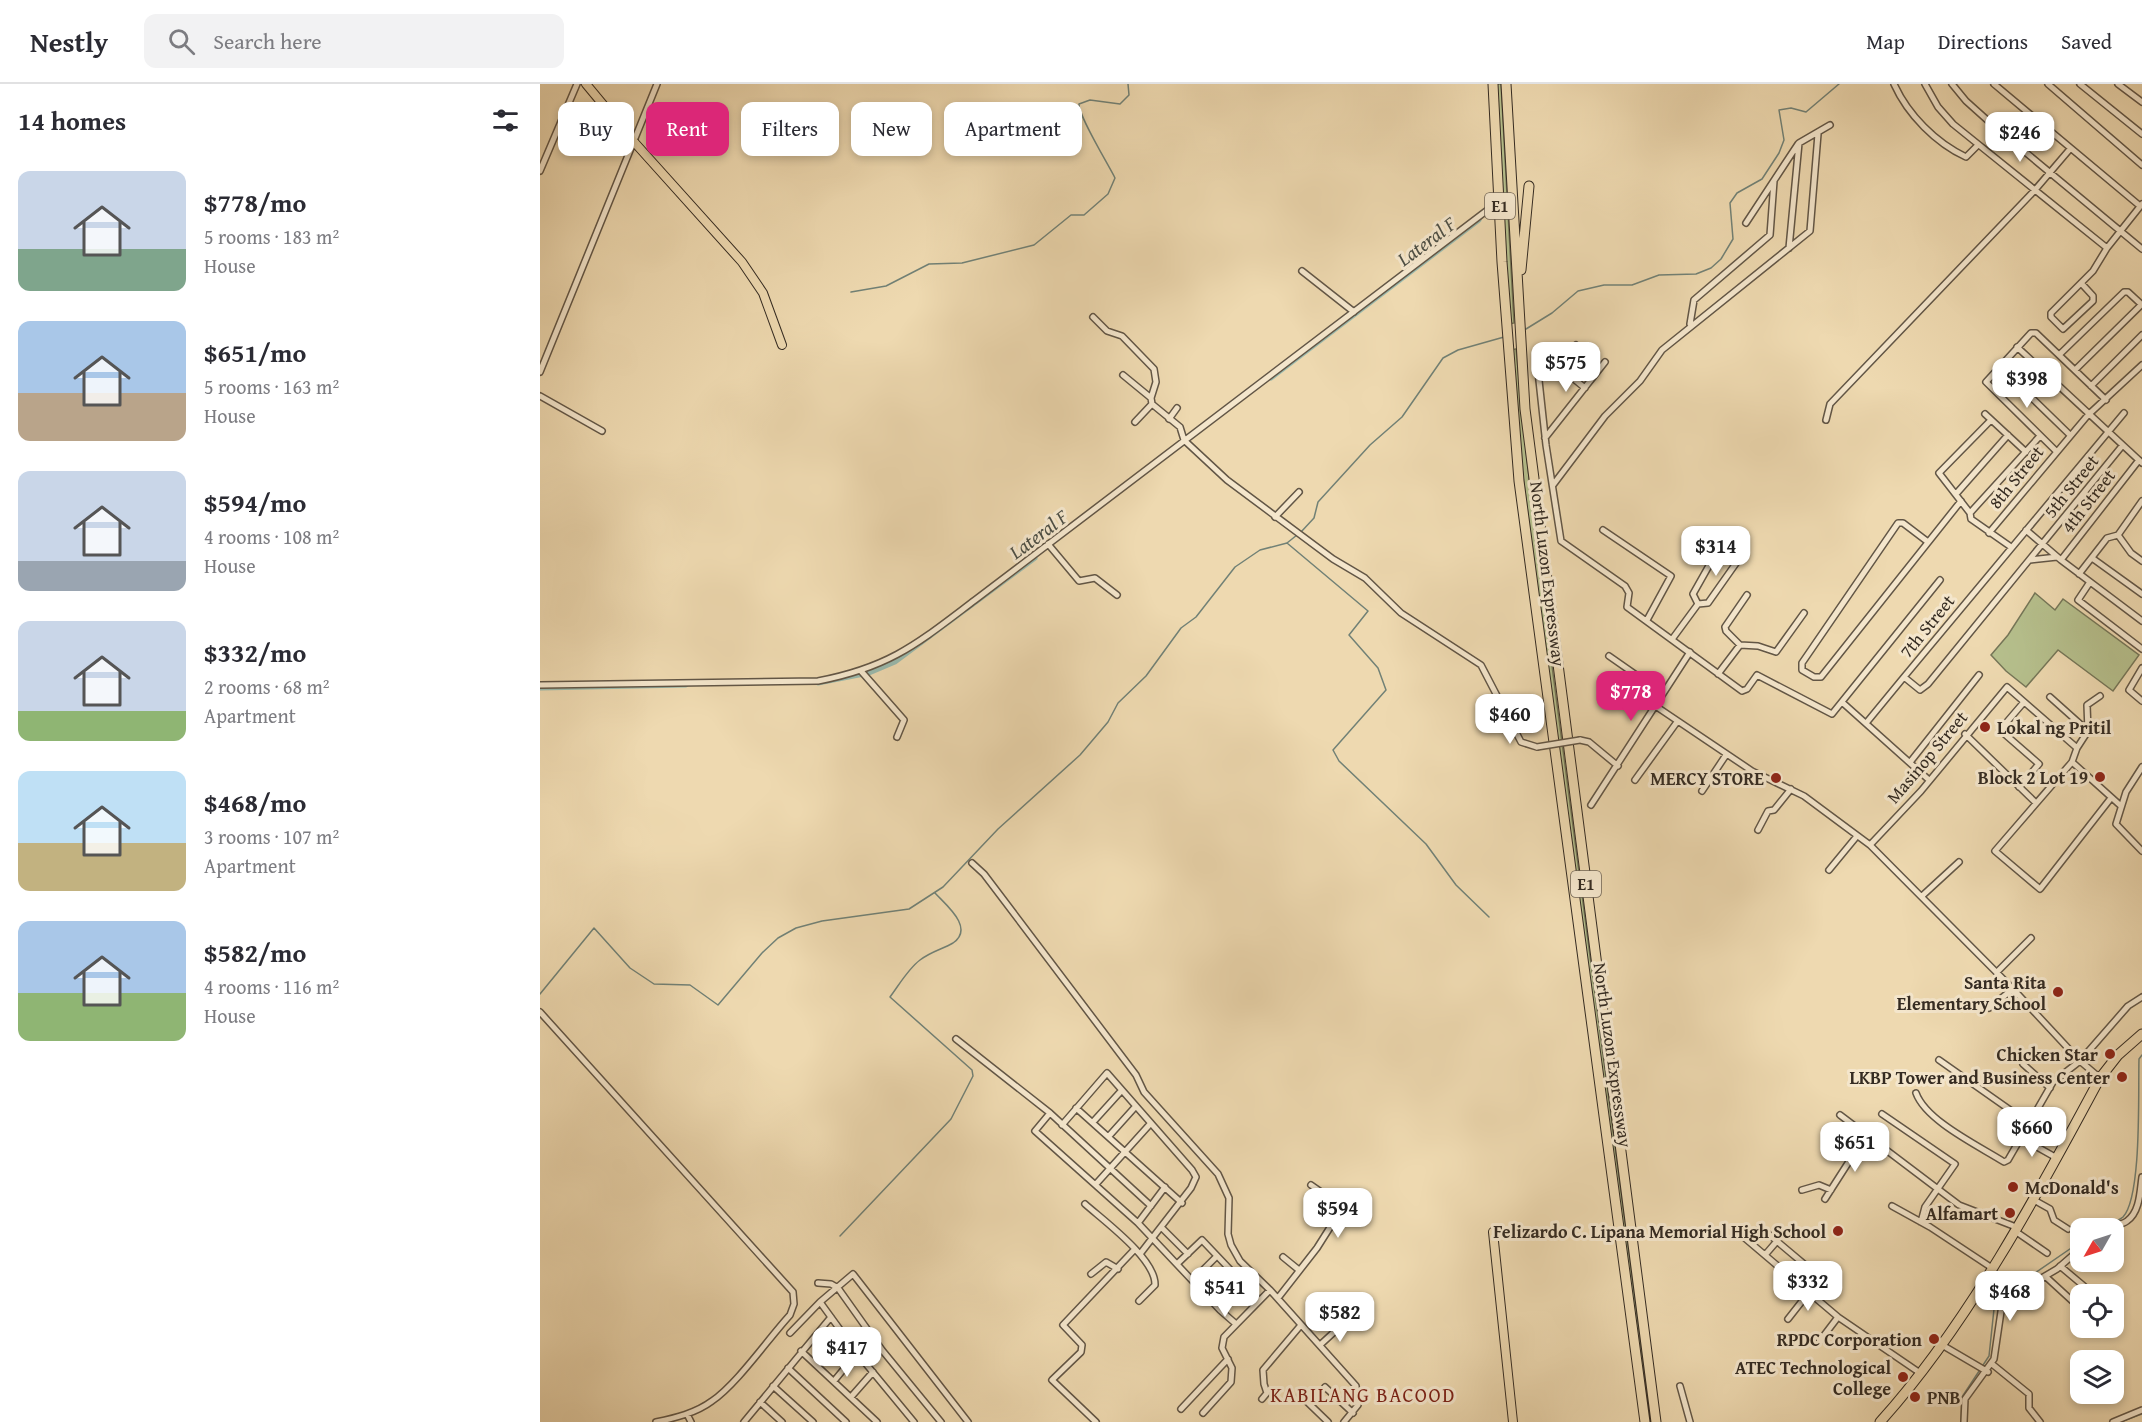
<!DOCTYPE html>
<html lang="en">
<head>
<meta charset="utf-8">
<style>
  body { margin:0; font-family:"Gentium Book Plus",serif; background:#f2f2f3; color:#2b2b33; height:100vh; display:flex; flex-direction:column; font-size:22px; white-space:nowrap }
  * { box-sizing:border-box; margin:0 }
  p { font-size:20px; color:#7c7c81 }
  .icon { flex:none; width:33px; height:33px; fill:none; stroke:currentColor; stroke-width:2; stroke-linecap:round; stroke-linejoin:round }
  .map { position:relative; flex:1; overflow:hidden }
  .side { display:flex; flex-direction:column; background:#fff; width:540px }
  .side>* { flex:none }
  .hud { position:absolute; left:18px; top:18px; width:570px; height:54px; display:flex; gap:12px }
  .needle { width:39px; rotate:231deg }
  .tools { position:absolute; left:1530px; top:1134px; display:grid; gap:12px }
  .tools a { display:grid; place-items:center; width:54px; height:54px; border-radius:12px; background:#fff; box-shadow:0 3px 9px #0003; font-size:30px }
  .price { position:absolute; translate:-50% -51px; padding:0 14px; border-radius:12px; background:#fff; color:#222; font-size:20px; line-height:39px; filter:drop-shadow(0 2px 3px #0008) }
  .price::after { content:''; position:absolute; left:50%; top:36px; width:18px; height:14px; margin-left:-9px; background:inherit; clip-path:polygon(0 0,100% 0,50% 100%) }
  .price.current { background:#db2777; color:#fff }
  ul { padding:0; list-style:none }
  li { display:flex; align-items:center; gap:18px; height:150px; padding:0 18px }
  li span { display:grid; place-items:center; flex:none; width:168px; height:120px; border-radius:12px; color:#555 }
  li>.icon { margin-inline-start:auto }
  span .icon { width:72px; height:72px; fill:#fffc; stroke-width:1 }
  li b { font-size:26px }
  h2 { display:flex; justify-content:space-between; align-items:center; height:72px; padding:0 18px; font-size:26px }
  .chip { padding:0 21px; border-radius:12px; background:#fff; box-shadow:0 3px 9px #0003; font-size:21px; line-height:54px }
  .chip.current { background:#db2777; color:#fff }
  header { display:flex; align-items:center; gap:36px; box-sizing:border-box; height:84px; padding:0 30px; background:#fff; border-bottom:2px solid #e1e1e2 }
  header strong { font-size:28px }
  nav { display:flex; gap:33px; margin-inline-start:auto; font-size:21px }
  .search { width:420px; height:54px; background:#f2f2f3; display:flex; align-items:center; gap:15px; box-sizing:border-box; padding:0 21px; border-radius:12px; color:#7c7c81; font-size:22px }
  main { display:flex; flex:1; min-height:0 }
  .map>svg:first-child { display:block }
  .green { fill:#b6c08d; stroke:#757658; stroke-width:1.5 }
  .lines { fill:none; stroke-linecap:round; stroke-linejoin:round }
  .stream { stroke:#718176; stroke-width:1.5 }
  .canal { stroke:#99baae; stroke-width:5 }
  .street-casing { stroke:#625646; stroke-width:8 }
  .primary-casing { stroke:#342b22; stroke-width:10 }
  .highway-casing { stroke:#342b22; stroke-width:11 }
  .street { stroke:#f4e6cc; stroke-width:5 }
  .primary { stroke:#eed9b0; stroke-width:8 }
  .highway { stroke:#eed9b0; stroke-width:9 }
  .street-bridge-casing { stroke:#625646; stroke-width:8; stroke-linecap:butt }
  .street-bridge { stroke:#f4e6cc; stroke-width:5 }
  .poi-dot { fill:#8f2418; stroke:#f4e6cc; stroke-width:2 }
  .labels { text-anchor:middle; dominant-baseline:central; stroke-width:6; stroke-linejoin:round; paint-order:stroke }
  .shield { fill:#f4e6cc; stroke:#6e6355; stroke-width:1.5 }
  .shield-label { font-size:16px; font-weight:bold; fill:#342b22 }
  .street-label { font-size:18px; fill:#342b22; stroke:#f4e6cc }
  .poi-label { font-size:18px; font-weight:bold; fill:#342b22; stroke:#f4e6cc; text-anchor:end }
  .water-label { font-size:20px; font-style:italic; fill:#4d4f45; stroke:#f4e6cc }
  .neighbourhood-label { font-size:20px; letter-spacing:1.5px; fill:#7a1f14; stroke:#f4e6cc }
</style>
</head>
<body>
<header>
<strong>Nestly</strong>
<div class="search"><svg class="icon" aria-label="search" viewBox="0 0 24 24"><circle cx="10" cy="10" r="6"/><path d="M15 15l6 6"/></svg>Search here</div>
<nav><a>Map</a><a>Directions</a><a>Saved</a></nav>
</header>
<main>
<section class="side">
<h2>14 homes<svg class="icon" aria-label="filters" viewBox="0 0 24 24"><path d="M4 7h16M4 17h16"/><circle cx="9" cy="7" r="2"/><circle cx="15" cy="17" r="2"/></svg></h2>
<ul>
<li><span style="background:linear-gradient(#c9d6e8 65%,#7fa58c 0)"><svg class="icon" aria-label="home" viewBox="0 0 24 24"><path d="M3 11l9-7 9 7M6 9v11h12V9"/></svg></span><div><b>$778/mo</b><p>5 rooms · 183 m²</p><p>House</p></div></li>
<li><span style="background:linear-gradient(#a9c7e8 60%,#b9a48a 0)"><svg class="icon" aria-label="home" viewBox="0 0 24 24"><path d="M3 11l9-7 9 7M6 9v11h12V9"/></svg></span><div><b>$651/mo</b><p>5 rooms · 163 m²</p><p>House</p></div></li>
<li><span style="background:linear-gradient(#c9d6e8 75%,#9aa5b1 0)"><svg class="icon" aria-label="home" viewBox="0 0 24 24"><path d="M3 11l9-7 9 7M6 9v11h12V9"/></svg></span><div><b>$594/mo</b><p>4 rooms · 108 m²</p><p>House</p></div></li>
<li><span style="background:linear-gradient(#c9d6e8 75%,#8fb573 0)"><svg class="icon" aria-label="home" viewBox="0 0 24 24"><path d="M3 11l9-7 9 7M6 9v11h12V9"/></svg></span><div><b>$332/mo</b><p>2 rooms · 68 m²</p><p>Apartment</p></div></li>
<li><span style="background:linear-gradient(#bfe0f5 60%,#c2b280 0)"><svg class="icon" aria-label="home" viewBox="0 0 24 24"><path d="M3 11l9-7 9 7M6 9v11h12V9"/></svg></span><div><b>$468/mo</b><p>3 rooms · 107 m²</p><p>Apartment</p></div></li>
<li><span style="background:linear-gradient(#a9c7e8 60%,#8fb573 0)"><svg class="icon" aria-label="home" viewBox="0 0 24 24"><path d="M3 11l9-7 9 7M6 9v11h12V9"/></svg></span><div><b>$582/mo</b><p>4 rooms · 116 m²</p><p>House</p></div></li>
</ul>
</section>
<div class="map">
<svg width="1602" height="1338" viewBox="0 0 1602 1338">
  <rect width="100%" height="100%" fill="#eed9b0"/>
  <filter id="stains"><feTurbulence type="fractalNoise" baseFrequency=".00333" numOctaves="4"/><feColorMatrix values="0 0 0 0 .2 0 0 0 0 .09 0 0 0 0 .02 0 0 0 .5 -.17"/></filter>
  <radialGradient id="worn" r=".72"><stop offset=".6" stop-color="#630" stop-opacity="0"/><stop offset="1" stop-color="#630" stop-opacity=".3"/></radialGradient>
  <!-- green -->
  <path class="green" d="M955,0H961L974,239L969,240Z
    M976,265L995,452L1111,1338H1105L979,361L971,266Z
    M1495,509L1515,526L1523,515L1599,571L1573,607L1518,566L1486,603L1466,587L1451,571L1468,551Z"/>
  <g class="lines">
    <!-- stream -->
    <path class="stream" d="M311,208L346,202L389,180L422,179L494,161L531,131H544L568,110L575,94C568,80 538,31 539,20L550,16L580,20L589,11L588,0
      M986,245L1012,229L1038,207L1064,201H1092L1119,191L1156,190L1171,184L1181,175L1193,155L1190,119L1197,109L1222,95L1239,69L1244,56L1239,26L1251,24L1266,28L1299,0
      M761,448L774,434L778,418L830,361L862,333L903,274L918,266L964,253
      M747,459L828,527L809,551L838,584L846,606L793,666L799,677L886,760L916,801L949,833
      M0,910L54,844L90,884L114,900L150,901L178,921L222,869L238,854L256,844L282,837L369,825L403,803L458,745L540,671L568,638L578,619L606,592L641,544L656,533L695,483L720,466L747,459L757,451
      M1558,1144C1566,1139 1576,1139 1583,1133C1602,1113 1598,1008 1599,975L1602,971
      M300,1152L411,1035L433,992L432,986L350,913C359,901 368,885 380,876C392,867 403,865 413,859C435,844 406,821 395,809
      M1583,1337L1602,1330
      M1421,1338L1422,1313L1449,1272L1454,1225L1464,1201L1495,1189L1540,1158"/>
    <!-- canal -->
    <path class="canal" d="M731,294L939,136
      M278,599L329,589L355,578L495,474
      M0,604L146,601"/>
    <!-- street casing -->
    <g class="street-casing">
      <path id="street" d="M1354,0C1368,31 1396,59 1426,73L1438,61
        M1385,0L1398,23L1413,40L1567,164
        M1412,0L1426,17L1455,43L1602,165
        M1454,0L1600,122
        M1508,0L1602,81
        M1540,0L1602,50
        M1578,0L1602,18
        M0,87L37,0
        M1206,139L1258,60
        M1249,164L1259,59L1290,41
        M762,187L814,228
        M1541,199L1553,212V217L1523,245L1511,233V229L1553,187L1567,164L1602,120
        M553,233L567,247L582,252L614,285L616,298L611,314L612,320L640,343L644,356L687,396L793,475L825,494L861,529L941,581L981,658L997,663
        M1150,240L1154,216L1230,151L1234,97
        M1036,261L1024,276L1029,291L1045,304
        M1477,263L1602,379
        M1519,271L1584,208H1588L1602,221
        M997,278L1006,361L1021,457L1085,502L1089,509L1087,523L1202,607L1207,605L1217,591L1292,630L1400,496
        M1459,282L1530,351
        M1535,286L1601,221
        M0,288L117,0
        M583,291L611,314
        M1551,302L1602,251
        M0,312L62,347
        M1445,330L1486,368
        M629,335L637,324
        M1286,336L1290,320L1495,106L1530,65
        M1451,336L1399,389L1430,429L1431,435L1471,463
        M595,338L612,320
        M1005,354L1065,278
        M1582,362L1388,600L1380,606L1364,593L1584,329
        M1516,367L1446,298L1491,249H1496L1566,316
        M1013,401L1065,332L1100,297L1122,266L1270,147L1278,50
        M1416,410L1468,351
        M1430,429L1500,352
        M735,433L759,408
        M1063,446L1131,492L1107,536
        M1486,446L1521,476L1602,537
        M1449,449L1548,331L1602,281
        M1578,451L1591,469L1602,477
        M1388,458L1363,439H1358L1262,579V586L1274,593H1281L1421,417
        M508,460L539,497L555,494L577,511
        M1552,474L1602,510
        M1490,476L1517,473
        M1521,476L1599,376
        M1539,490L1567,454L1578,451L1602,417
        M1550,498L1538,516L1602,565
        M1158,520L1153,510L1179,464
        M1133,554L1158,520L1168,519L1199,475
        M1200,561L1186,547L1185,543L1207,511
        M1069,572L1122,609
        M1602,584L1589,606L1602,617
        M321,587L364,636L357,653
        M1178,590L1200,561L1218,562L1236,568L1264,529
        M0,601L278,597C351,583 378,559 435,516L958,118
        M1510,613L1548,647
        M1303,619L1389,696
        M1114,621L1212,687L1264,712L1330,761L1473,905L1540,977L1560,994
        M1327,638L1364,593
        M1425,650L1496,719
        M1040,656L1049,658L1078,682
        M1537,664L1548,647L1547,621L1560,612
        M1371,677L1439,591
        M1532,678L1581,722
        M1602,683L1586,708L1576,740L1602,767
        M1095,696L1137,638
        M1479,703L1499,680L1460,646L1484,618
        M1162,707L1186,671
        M1051,721L1150,568
        M1218,746L1228,727L1234,726L1251,705
        M1330,761L1381,707L1467,603L1537,664L1532,678L1455,767L1500,805L1571,714
        M432,779L444,790L596,991L604,1008L678,1090L689,1114L688,1150L691,1161L700,1177L730,1206L816,1302L818,1321L804,1338
        M1289,786L1317,752
        M1382,812L1419,778
        M1457,888L1491,854
        M1449,924L1473,905
        M0,928L253,1208L254,1220L250,1231C228,1255 197,1300 172,1317C156,1329 135,1334 116,1338
        M416,955L510,1029L611,1122
        M1399,976L1490,1040
        M1483,980L1510,1004
        M1376,1009C1386,1037 1439,1062 1464,1078L1468,1076L1513,998L1540,977L1588,922L1602,913
        M536,1024L642,1119
        M510,1029L495,1047L598,1139L680,1226L696,1240
        M1342,1030L1415,1080L1385,1123L1381,1138
        M1300,1031L1419,1121L1476,1143
        M553,1038L582,1006
        M522,1041L567,989L652,1086L656,1093L651,1104L600,1170
        M569,1052L596,1022
        M1481,1054L1515,1073
        M556,1100L611,1039
        M1262,1106L1279,1101L1291,1106
        M1285,1115L1326,1051
        M1492,1115L1510,1125L1514,1136L1528,1145
        M545,1120C564,1137 616,1175 615,1201L599,1217
        M1352,1122L1390,1143L1452,1184
        M598,1139L625,1103
        M1220,1143L1289,1201L1278,1214
        M622,1144L648,1170
        M1565,1144C1572,1140 1581,1142 1587,1137C1600,1128 1600,1107 1602,1093
        M1475,1147L1507,1169
        M1200,1150L1298,1233L1380,1289
        M1225,1171L1237,1157
        M743,1173L759,1186
        M638,1179L662,1156L719,1216
        M1520,1182L1545,1203
        M551,1190L566,1178L578,1185
        M1505,1192L1540,1224
        M653,1196L677,1172
        M278,1199L291,1200L298,1204L342,1266L401,1338
        M738,1214L777,1164L801,1126L794,1117L771,1101
        M280,1218L317,1269L374,1338
        M680,1226L704,1203
        M1248,1235L1270,1207
        M250,1249L280,1218L313,1190L428,1338
        M1279,1258L1298,1233
        M780,1261L804,1239
        M1402,1261L1448,1288
        M261,1267L337,1338
        M1452,1280L1489,1310V1324L1500,1338
        M278,1281L304,1251
        M248,1284L306,1338
        M294,1297L317,1269
        M233,1302L273,1338
        M1140,1302L1150,1338
        M785,1303L813,1329
        M760,1311L788,1338
        M311,1313L333,1288
        M722,1315L727,1309L724,1300L723,1286L761,1241
        M220,1318L242,1338
        M641,1325L688,1275
        M663,1329L691,1298L692,1284L682,1264L684,1253L730,1206
        M147,1330L151,1338
        M204,1338L291,1233
        M556,1338L512,1296L541,1268L542,1261L523,1241L595,1165
        M1424,1338L1425,1315L1454,1275L1463,1214L1473,1203L1500,1195L1517,1185L1540,1165
        M1573,1338L1602,1326"/>
    </g>
    <!-- primary casing -->
    <g class="primary-casing">
      <path id="primary" d="M46,0L95,59L202,178L223,209L242,261
        M953,1148L973,1338"/>
    </g>
    <!-- highway casing -->
    <g class="highway-casing">
      <path id="highway" d="M953,0L962,178L979,397L1105,1338
        M966,0L985,325L1116,1338
        M981,186L989,102
        M1340,1338C1427,1242 1499,1108 1560,994L1578,971L1602,950"/>
    </g>
    <!-- street -->
    <use href="#street" class="street"/>
    <!-- primary -->
    <use href="#primary" class="primary"/>
    <!-- highway -->
    <use href="#highway" class="highway"/>
    <!-- street-bridge casing -->
    <g class="street-bridge-casing">
      <path id="street-bridge" d="M997,663L1040,656"/>
    </g>
    <!-- street-bridge -->
    <use href="#street-bridge" class="street-bridge"/>
  </g>
  <!-- markers -->
  <g class="poi-dot">
    <circle cx="1445" cy="643" r="6"/>
    <circle cx="1560" cy="693" r="6"/>
    <circle cx="1236" cy="694" r="6"/>
    <circle cx="1518" cy="908" r="6"/>
    <circle cx="1570" cy="970" r="6"/>
    <circle cx="1582" cy="993" r="6"/>
    <circle cx="1473" cy="1103" r="6"/>
    <circle cx="1470" cy="1129" r="6"/>
    <circle cx="1298" cy="1147" r="6"/>
    <circle cx="1394" cy="1255" r="6"/>
    <circle cx="1363" cy="1293" r="6"/>
    <circle cx="1375" cy="1313" r="6"/>
  </g>
  <g class="labels">
    <!-- shield labels -->
    <g class="shield">
      <rect x="945" y="109" width="30" height="26" rx="4.5"/>
      <rect x="1031" y="787" width="30" height="26" rx="4.5"/>
    </g>
    <g class="shield-label">
      <text x="960" y="122">E1</text>
      <text x="1046" y="800">E1</text>
    </g>
    <!-- street labels -->
    <g class="street-label">
      <text transform="translate(1476 393) rotate(-51)">8th Street</text>
      <text transform="translate(1531 402) rotate(-51)">5th Street</text>
      <text transform="translate(1548 417) rotate(-52)">4th Street</text>
      <text transform="translate(1008 490) rotate(83)">North Luzon Expressway</text>
      <text transform="translate(1387 542) rotate(-51)">7th Street</text>
      <text transform="translate(1387 673) rotate(-50)">Masinop Street</text>
      <text transform="translate(1073 971) rotate(82)">North Luzon Expressway</text>
    </g>
    <!-- poi labels -->
    <g class="poi-label">
      <text x="1457" y="643" text-anchor="start">Lokal ng Pritil</text>
      <text x="1548" y="693">Block 2 Lot 19</text>
      <text x="1224" y="694">MERCY STORE</text>
      <text x="1506" y="898">Santa Rita<tspan x="1506" dy="21">Elementary School</tspan></text>
      <text x="1558" y="970">Chicken Star</text>
      <text x="1570" y="993">LKBP Tower and Business Center</text>
      <text x="1485" y="1103" text-anchor="start">McDonald's</text>
      <text x="1458" y="1129">Alfamart</text>
      <text x="1286" y="1147">Felizardo C. Lipana Memorial High School</text>
      <text x="1382" y="1255">RPDC Corporation</text>
      <text x="1351" y="1283">ATEC Technological<tspan x="1351" dy="21">College</tspan></text>
      <text x="1387" y="1313" text-anchor="start">PNB</text>
    </g>
    <!-- water labels -->
    <g class="water-label">
      <text transform="translate(886 157) rotate(-37)">Lateral F</text>
      <text transform="translate(498 450) rotate(-37)">Lateral F</text>
    </g>
    <!-- neighbourhood labels -->
    <g class="neighbourhood-label">
      <text x="823" y="1310">KABILANG BACOOD</text>
    </g>
  </g>
  <rect width="100%" height="100%" filter="url(#stains)"/>
  <rect width="100%" height="100%" fill="url(#worn)"/>
</svg>
<div class="tools">
<a><svg class="needle" viewBox="-14 -14 28 28"><path d="M0-13l5 13h-10z" fill="#e53935"/><path d="M0 13l5-13h-10z" fill="#7c7c81"/></svg></a>
<a><svg class="icon" aria-label="locate" viewBox="0 0 24 24"><circle cx="12" cy="12" r="6"/><path d="M12 2v4M12 18v4M2 12h4M18 12h4"/></svg></a>
<a><svg class="icon" aria-label="layers" viewBox="0 0 24 24"><path d="M12 4l9 5-9 5-9-5zM3 14l9 5 9-5"/></svg></a>
</div>
<b class="price" style="left:1480px;top:79px">$246</b>
<b class="price" style="left:1026px;top:309px">$575</b>
<b class="price" style="left:1487px;top:325px">$398</b>
<b class="price" style="left:1176px;top:493px">$314</b>
<b class="price current" style="left:1091px;top:638px">$778</b>
<b class="price" style="left:970px;top:661px">$460</b>
<b class="price" style="left:1492px;top:1074px">$660</b>
<b class="price" style="left:1315px;top:1089px">$651</b>
<b class="price" style="left:798px;top:1155px">$594</b>
<b class="price" style="left:1268px;top:1228px">$332</b>
<b class="price" style="left:685px;top:1234px">$541</b>
<b class="price" style="left:1470px;top:1238px">$468</b>
<b class="price" style="left:800px;top:1259px">$582</b>
<b class="price" style="left:307px;top:1294px">$417</b>
<div class="hud">
<a class="chip">Buy</a>
<a class="chip current">Rent</a>
<a class="chip">Filters</a>
<a class="chip">New</a>
<a class="chip">Apartment</a>
</div>
</div>
</main>
</body>
</html>
